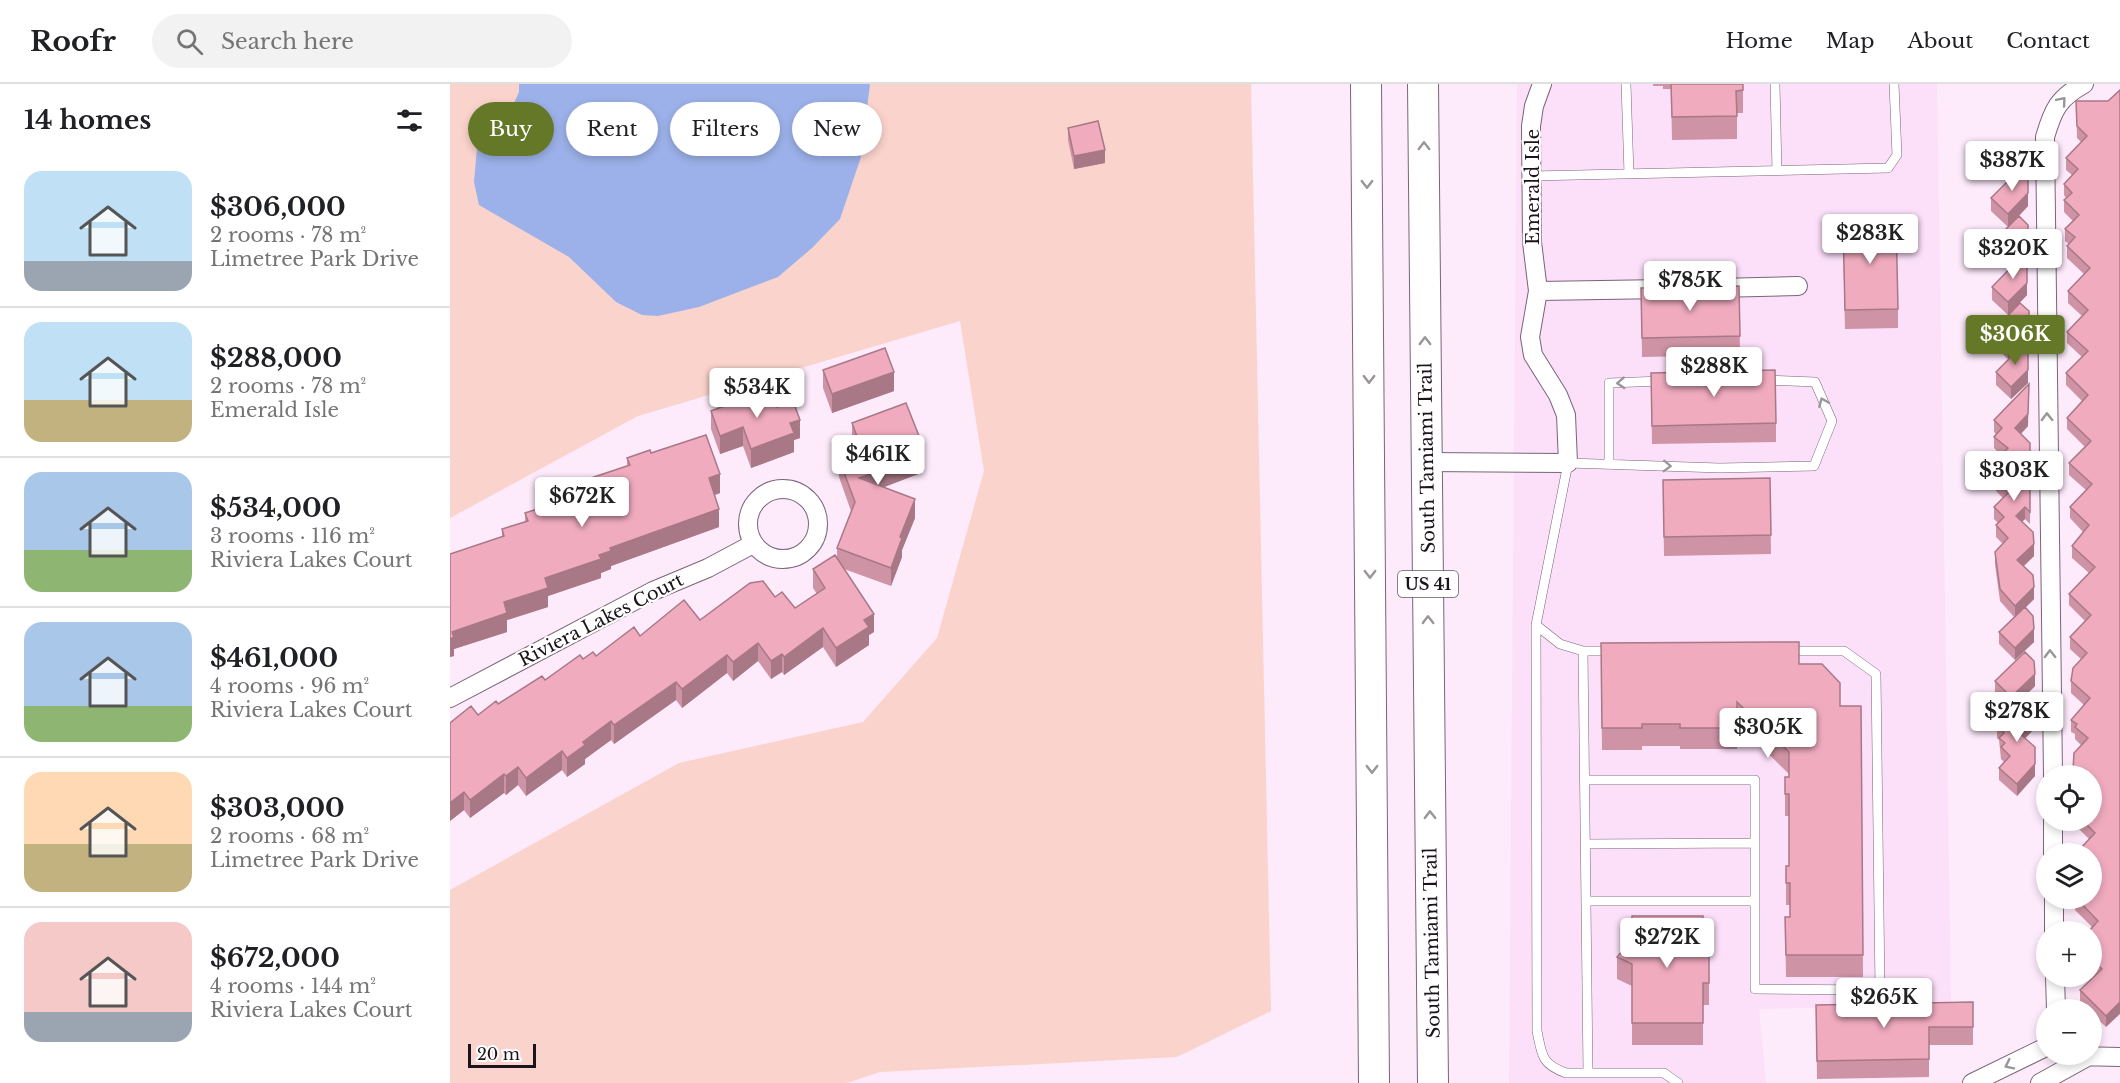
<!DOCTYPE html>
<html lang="en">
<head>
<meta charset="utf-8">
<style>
  body { margin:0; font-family:"Libre Baskerville",serif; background:#f2f2f2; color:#202124; height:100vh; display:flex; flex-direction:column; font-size:22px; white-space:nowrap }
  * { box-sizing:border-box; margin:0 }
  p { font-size:20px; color:#757577 }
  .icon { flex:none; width:33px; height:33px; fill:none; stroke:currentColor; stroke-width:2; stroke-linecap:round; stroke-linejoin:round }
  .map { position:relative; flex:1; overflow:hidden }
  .details { display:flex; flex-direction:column; background:#fff; width:450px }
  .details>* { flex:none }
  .guide { position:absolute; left:18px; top:18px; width:570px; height:54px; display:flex; gap:12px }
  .buttons { position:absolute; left:1586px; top:681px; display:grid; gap:12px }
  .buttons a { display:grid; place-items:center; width:66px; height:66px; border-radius:50%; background:#fff; box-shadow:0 3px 9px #0003; font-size:30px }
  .scale { position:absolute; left:18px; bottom:15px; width:68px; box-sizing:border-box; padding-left:6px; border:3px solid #1c141b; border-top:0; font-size:16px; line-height:21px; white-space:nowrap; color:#1c141b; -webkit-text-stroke:4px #fff; paint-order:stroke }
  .price { position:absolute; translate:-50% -51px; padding:0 14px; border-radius:6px; background:#fff; color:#222; font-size:20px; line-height:39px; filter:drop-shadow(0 2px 3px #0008) }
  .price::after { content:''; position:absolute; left:50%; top:36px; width:18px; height:14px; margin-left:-9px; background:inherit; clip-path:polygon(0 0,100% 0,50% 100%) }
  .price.active { background:#657827; color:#fff }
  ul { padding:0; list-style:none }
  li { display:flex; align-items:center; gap:18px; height:150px; padding:0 24px }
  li+li { border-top:2px solid #e0e0e0 }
  li span { display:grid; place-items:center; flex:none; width:168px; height:120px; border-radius:18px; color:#555 }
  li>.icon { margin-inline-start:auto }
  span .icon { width:72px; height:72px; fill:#fffc; stroke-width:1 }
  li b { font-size:26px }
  h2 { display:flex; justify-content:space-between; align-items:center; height:72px; padding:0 24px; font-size:26px }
  .pill { padding:0 21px; border-radius:27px; background:#fff; box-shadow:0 3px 9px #0003; font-size:21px; line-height:54px }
  .pill.active { background:#657827; color:#fff }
  header { display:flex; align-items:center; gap:36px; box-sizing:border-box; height:84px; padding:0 30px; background:#fff; border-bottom:2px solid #e0e0e0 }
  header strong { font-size:28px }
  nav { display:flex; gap:33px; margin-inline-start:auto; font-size:21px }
  .search { width:420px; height:54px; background:#f2f2f2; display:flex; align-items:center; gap:15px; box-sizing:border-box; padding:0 21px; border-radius:33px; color:#757577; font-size:22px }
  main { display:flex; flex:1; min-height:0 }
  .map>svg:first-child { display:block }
  .built { fill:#fcdff9 }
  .green { fill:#fad3cc }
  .water { fill:#9cb1e9 }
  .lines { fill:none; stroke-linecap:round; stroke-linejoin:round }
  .service-casing { stroke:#796577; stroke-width:10 }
  .minor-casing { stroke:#796577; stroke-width:20 }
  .primary-casing { stroke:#796577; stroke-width:32 }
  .service { stroke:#fff; stroke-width:9 }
  .minor { stroke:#fff; stroke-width:18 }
  .primary { stroke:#fff; stroke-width:30 }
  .wall { fill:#ce93a4 }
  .shaded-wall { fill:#a87886 }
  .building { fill:#f0abbf; stroke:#a87886; stroke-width:1.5 }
  .oneway { stroke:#999598 }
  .labels { text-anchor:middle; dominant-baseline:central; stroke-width:4.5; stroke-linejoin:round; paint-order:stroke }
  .shield { fill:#fff; stroke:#605a5f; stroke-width:1.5 }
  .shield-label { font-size:16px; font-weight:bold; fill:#1c141b }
  .street-label { font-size:18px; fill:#1c141b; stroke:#fff }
</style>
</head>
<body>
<header>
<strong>Roofr</strong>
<div class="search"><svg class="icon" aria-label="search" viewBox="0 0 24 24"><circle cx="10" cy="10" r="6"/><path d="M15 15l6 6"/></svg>Search here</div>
<nav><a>Home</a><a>Map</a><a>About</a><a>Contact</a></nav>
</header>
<main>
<section class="details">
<h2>14 homes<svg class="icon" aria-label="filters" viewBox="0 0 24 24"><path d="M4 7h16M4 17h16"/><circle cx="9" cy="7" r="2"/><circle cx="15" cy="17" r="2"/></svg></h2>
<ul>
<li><span style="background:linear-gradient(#bfe0f5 75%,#9aa5b1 0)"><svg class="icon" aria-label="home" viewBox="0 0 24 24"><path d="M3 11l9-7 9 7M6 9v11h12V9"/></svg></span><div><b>$306,000</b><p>2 rooms · 78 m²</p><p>Limetree Park Drive</p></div></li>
<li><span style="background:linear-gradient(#bfe0f5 65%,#c2b280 0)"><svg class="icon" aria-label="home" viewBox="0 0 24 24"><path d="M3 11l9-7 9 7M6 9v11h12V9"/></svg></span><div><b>$288,000</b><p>2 rooms · 78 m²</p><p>Emerald Isle</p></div></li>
<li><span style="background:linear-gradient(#a9c7e8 65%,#8fb573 0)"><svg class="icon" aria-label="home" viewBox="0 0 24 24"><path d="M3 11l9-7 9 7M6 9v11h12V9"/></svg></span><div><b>$534,000</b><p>3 rooms · 116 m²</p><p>Riviera Lakes Court</p></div></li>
<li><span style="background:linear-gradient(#a9c7e8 70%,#8fb573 0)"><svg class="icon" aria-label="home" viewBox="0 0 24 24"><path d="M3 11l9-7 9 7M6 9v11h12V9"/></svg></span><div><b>$461,000</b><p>4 rooms · 96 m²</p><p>Riviera Lakes Court</p></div></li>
<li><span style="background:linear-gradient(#ffd9b3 60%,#c2b280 0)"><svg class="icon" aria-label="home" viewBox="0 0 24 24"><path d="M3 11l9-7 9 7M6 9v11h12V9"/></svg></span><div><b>$303,000</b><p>2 rooms · 68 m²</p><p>Limetree Park Drive</p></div></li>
<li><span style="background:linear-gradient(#f6c9c9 75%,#9aa5b1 0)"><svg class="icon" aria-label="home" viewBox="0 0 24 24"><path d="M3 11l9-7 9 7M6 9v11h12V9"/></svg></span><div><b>$672,000</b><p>4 rooms · 144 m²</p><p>Riviera Lakes Court</p></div></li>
</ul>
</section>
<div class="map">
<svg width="1670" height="999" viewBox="0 0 1670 999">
  <rect width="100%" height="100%" fill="#fdeafb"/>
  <!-- built -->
  <path class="built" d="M1067,0H1487L1501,921L1309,925L1316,999H1059Z"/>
  <!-- green -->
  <path class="green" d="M0,0H801L821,927L727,973L430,988L397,999H0V806L229,679L413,638L487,554L534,387L510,237L188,332L0,434Z"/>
  <!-- water -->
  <path class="water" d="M69,0H420L411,73L390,135L362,164L328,193L249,223L208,232L192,231L166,218L119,173L29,121L24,98L27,64L57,35L69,8Z"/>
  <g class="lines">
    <!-- service casing -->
    <g class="service-casing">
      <path id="service" d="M1176,0L1179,90
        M1325,0L1327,87
        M1082,92L1438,84L1447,71L1444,0
        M1159,381V299L1213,297
        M1086,541L1110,560L1133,567H1163
        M1133,567L1138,989
        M1134,696H1305V905L1430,906L1426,590L1394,567H1336
        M1135,760L1305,759
        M1136,817H1305
        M1228,999L1214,989H1116C1091,980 1092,971 1087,947L1086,541L1118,379L1270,384L1364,382L1382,337L1365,298L1314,296"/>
    </g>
    <!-- minor casing -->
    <g class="minor-casing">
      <path id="minor" d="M1266,204L1348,202
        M1088,207L1215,205
        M976,378L1118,379L1116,331L1108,311L1083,271L1080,253L1088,207L1082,158L1081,42L1084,22L1092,0
        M298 440a35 35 0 1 1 70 0a35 35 0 1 1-70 0Z
        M0,614L203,507L258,484L303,460
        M1603,692L1595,53C1603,26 1608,14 1634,0
        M1603,736V770
        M1604,814V848
        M1605,892L1606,926
        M1627,972L1670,973
        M1522,999L1596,963
        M1590,999L1637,973"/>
    </g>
    <!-- primary casing -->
    <g class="primary-casing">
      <path id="primary" d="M916,0L924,999
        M973,0L983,999"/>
    </g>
    <!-- service -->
    <use href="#service" class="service"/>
    <!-- minor -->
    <use href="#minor" class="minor"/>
    <!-- primary -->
    <use href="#primary" class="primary"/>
  </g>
  <!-- wall -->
  <path class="wall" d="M1203,0H1293V29H1287V55L1222,56L1221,5H1213V2H1203Z
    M1626,17H1658L1656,943L1641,929V926H1638L1630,918V906L1646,891L1641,886V848L1642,843L1625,826V814H1641V770L1639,755L1623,739V736H1641V692H1623L1624,669L1631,661L1625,655V650L1621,648V636L1634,621L1621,609V597L1631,575L1620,565V553L1635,537L1619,521V510L1639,489L1622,474V462L1633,448L1620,434V423L1636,406L1619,391V379L1635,363L1617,345V334L1632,317L1616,301V289L1632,273L1617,259V248L1632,232L1618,219V207L1634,190L1617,174V162L1619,160L1615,157V145L1623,137L1614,128V116L1616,114L1614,111V100L1622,91L1616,86V74L1631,58L1627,54Z
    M618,44L655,79L624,85L618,56Z
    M1541,114L1578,122L1569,132L1578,167L1575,170L1577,211L1558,231L1542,216V203L1560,185L1544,170V157L1558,143L1541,127Z
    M1393,156L1448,225V244L1395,245Z
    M1289,202L1290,271L1192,273L1191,204Z
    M1542,248L1579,254L1558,275L1542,260Z
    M373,286L444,307L382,329L373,304Z
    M1546,288L1578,299L1561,315L1546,301Z
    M1201,289L1326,339V358L1202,360Z
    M327,323L350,354L344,356V368L301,384L293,362L270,370L261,345V327Z
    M1544,336L1578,342L1571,350L1580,386L1572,394L1580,401V440L1575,435L1572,438L1584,472L1574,482L1584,515L1575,524L1584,558L1565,576L1549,560V548L1564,533L1550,517L1545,480V468L1553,460L1546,453V441L1548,439L1544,435V423L1553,414L1546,407L1544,383L1546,382V376L1551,371L1544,364V353L1546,350L1544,348Z
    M402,339L471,375L468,376V390L433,403L465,434L452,466V473L441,502L394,485L424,548L419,551V561L386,583L373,563L334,591L332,588L321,595L308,577L283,597L277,589L232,624L226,616L164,660L161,656L135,675V680L117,693L112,686L76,712L68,701L56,711L54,709L20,734L14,726L0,737L28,631L133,575L146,572L190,552L250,536L325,513L345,524L367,510L363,504V485L387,474V464L401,427L389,393V375L406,368L402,357Z
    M201,369L270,409L265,411L269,443L161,482V485L151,489V494L98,512V523L57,536V548L4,565V572L0,573L52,453V445L75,438V429L101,420V412L111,409V404L177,382V374Z
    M1320,394L1321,470L1214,472L1213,396Z
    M1151,559L1349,580L1390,622H1411L1413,893H1336L1335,833H1340V821H1336V782H1339V732H1335V693H1339V690L1287,639V665H1230V662H1192V666H1152Z
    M1545,597L1585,602L1570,617L1586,643L1575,654L1585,692L1567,712L1549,696V684L1554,678L1551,675L1549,656L1547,654V642L1568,619L1561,626L1545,610Z
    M1259,871V921H1253V961H1182V902L1167,895V873Z
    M1523,918V961H1479V993L1367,995L1366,921Z"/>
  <!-- shaded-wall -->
  <path class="shaded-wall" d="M655,66V79L624,85V72Z
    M1578,109V122L1558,143V130Z
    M1578,141V167L1560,185V173Z
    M1577,167V211L1558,231V218Z
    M1579,227V254L1558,275V263Z
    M1578,256V299L1561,315V303Z
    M444,288V307L382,329V310Z
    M1579,300L1578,342L1565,356V344Z
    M350,336V354L344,356V368L301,384V365L340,339Z
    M293,343V362L270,370V352Z
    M471,357V375L468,376V390L409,413V394L463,359Z
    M1580,359V386L1566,400V388Z
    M270,390V409L259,413V394Z
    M465,415V434L452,466V473L441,502V484L450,453Z
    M1575,423V435L1566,443V432Z
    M269,425V443L161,482V485L151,489V494L98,512V523L57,536V548L4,565V572L0,573V555L2,548L95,494L160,464Z
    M1584,460V472L1567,488V476Z
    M1584,503V515L1565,534V522Z
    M424,530V548L419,551V561L386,583V564L414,536Z
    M373,544V563L334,591V573Z
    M1584,545V558L1565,576V564Z
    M308,559V577L283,597V578Z
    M332,570V588L321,595V577Z
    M277,571V589L232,624V605Z
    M1585,590V602L1561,626V613Z
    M226,598V616L164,660V641Z
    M1586,631V643L1569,661V649Z
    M161,637V656L135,675V680L117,693V674L133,658Z
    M112,667V686L76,712V694Z
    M1585,680V692L1567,712V700Z
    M68,683V701L56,711V692Z
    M54,690V709L20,734V716Z
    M14,708V726L0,737V719Z
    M1670,918V930L1656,943V932Z"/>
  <!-- building -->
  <path class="building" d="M1221,0H1293V6L1286,7L1287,32L1222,33Z
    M1670,6V918L1656,932L1630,906L1652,885L1641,874V848H1638L1648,837L1626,814H1641V799L1646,794L1641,789V770H1625L1645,749L1632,736H1641V692H1629L1623,686L1624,669L1638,654L1625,643L1627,640L1621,636L1640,614L1621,597L1623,584L1637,569L1620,553L1641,531L1619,510L1645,483L1622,462L1639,441L1620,423L1642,400L1619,379L1641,357L1617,334L1638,311L1616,289L1638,267L1617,248L1638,226L1618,207L1640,184L1617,162L1625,153L1615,145L1629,131L1614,116L1622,109L1614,100L1628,85L1616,74L1637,52L1627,42L1626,17H1658Z
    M648,37L655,66L624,72L618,44Z
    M1569,86L1578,94V109L1558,130L1541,114Z
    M1569,132L1578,141V154L1560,173L1544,157Z
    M1446,136L1448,225L1395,226L1393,137Z
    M1577,167V199L1558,218L1542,203Z
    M1289,202L1290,252L1192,254L1191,204Z
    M1570,219L1579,227V241L1558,263L1542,248Z
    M1578,256V286L1561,303L1546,288Z
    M435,264L444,288L382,310L373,286Z
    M1325,286L1326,339L1202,342L1201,289Z
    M1579,300L1578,330L1565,344L1580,359V374L1566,388L1573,394L1576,391L1577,398L1580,401V428L1575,423L1566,432L1583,448L1584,460L1567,476L1583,491L1584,503L1565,522L1550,505L1545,468L1558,454L1546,441L1554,433L1544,423L1559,408L1546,396L1551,390L1544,383L1549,379L1546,376L1558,364L1544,353L1552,344L1544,336Z
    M320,305L327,323L343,317L350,336L340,339L344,349L301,365L293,343L270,352L261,327Z
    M456,319L471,357L463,359L468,372L409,394L465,415L450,453L452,454L441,484L387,464L405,418L389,375L412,366L402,339Z
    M256,351L270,390L259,394L269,425L160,464L161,467L149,471L151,475L95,494L98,504L54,518L57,529L2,548L4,553L0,555V470L54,452L52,445L78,437L75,429L103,420L101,412L113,408L111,404L180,381L177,374L200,366L201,369Z
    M1320,394L1321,451L1214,453L1213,396Z
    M385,471L424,530L414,536L419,543L386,564L373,544L334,573L332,570L321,577L308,559L283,578L277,571L232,605L226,598L164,641L161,637L133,658L135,661L117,674L112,667L76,694L68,683L56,692L54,690L20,716L14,708L0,719V639L21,622L28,631L46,617L48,620L92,592L95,596L130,571L133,575L143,568L146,572L184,543L190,552L234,516L250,536L300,499L313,497L325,513L332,508L345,524L375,504L363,485Z
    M1575,523L1583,532L1584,545L1565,564L1549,548Z
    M1349,558V580H1372L1390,599V622H1411L1413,871H1336L1335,833H1340V799H1336V782H1339V710H1335V693H1339V668L1287,618V644H1230V640H1192V644H1152L1151,559Z
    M1575,568L1584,577L1585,590L1561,613L1545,597Z
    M1570,616L1586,631L1569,649L1585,663V680L1567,700L1549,684L1560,672L1551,663L1555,659L1549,654L1554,649L1547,642Z
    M1182,832H1253V871H1259V899H1253V939H1182V880L1167,873L1181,857Z
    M1523,918V943H1479V975L1367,977L1366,921Z"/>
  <!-- one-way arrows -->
  <defs><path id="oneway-chevron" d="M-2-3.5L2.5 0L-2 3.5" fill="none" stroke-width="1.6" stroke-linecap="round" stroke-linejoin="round" transform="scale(1.5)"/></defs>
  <g class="oneway">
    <use href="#oneway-chevron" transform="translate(1612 17) rotate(-50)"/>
    <use href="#oneway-chevron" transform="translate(974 62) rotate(-90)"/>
    <use href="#oneway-chevron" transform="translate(917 100) rotate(90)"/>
    <use href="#oneway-chevron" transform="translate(975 257) rotate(-90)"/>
    <use href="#oneway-chevron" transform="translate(919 295) rotate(90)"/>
    <use href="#oneway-chevron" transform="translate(1171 299) rotate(177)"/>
    <use href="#oneway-chevron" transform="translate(1373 318) rotate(-113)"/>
    <use href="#oneway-chevron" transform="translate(1597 333) rotate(-91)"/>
    <use href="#oneway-chevron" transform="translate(1217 382) rotate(2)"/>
    <use href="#oneway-chevron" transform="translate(920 490) rotate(90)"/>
    <use href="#oneway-chevron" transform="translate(978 536) rotate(-91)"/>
    <use href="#oneway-chevron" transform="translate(1600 570) rotate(-91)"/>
    <use href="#oneway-chevron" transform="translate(922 685) rotate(90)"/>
    <use href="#oneway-chevron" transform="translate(980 731) rotate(-91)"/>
    <use href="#oneway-chevron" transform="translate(1559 981) rotate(154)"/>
  </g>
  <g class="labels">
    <!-- shield labels -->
    <rect class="shield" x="948" y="487" width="60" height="26" rx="4.5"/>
    <g class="shield-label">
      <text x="978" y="500">US 41</text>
    </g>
    <!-- street labels -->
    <g class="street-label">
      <text transform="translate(1083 103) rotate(-90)">Emerald Isle</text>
      <text transform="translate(977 374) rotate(-91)">South Tamiami Trail</text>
      <text transform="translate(151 536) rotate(-27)">Riviera Lakes Court</text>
      <text transform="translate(982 859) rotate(-91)">South Tamiami Trail</text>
    </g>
  </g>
</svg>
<div class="buttons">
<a><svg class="icon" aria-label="locate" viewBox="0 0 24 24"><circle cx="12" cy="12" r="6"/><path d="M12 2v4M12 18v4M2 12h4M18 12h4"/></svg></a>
<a><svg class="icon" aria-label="layers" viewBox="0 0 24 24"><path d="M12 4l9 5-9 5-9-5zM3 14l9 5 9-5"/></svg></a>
<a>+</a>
<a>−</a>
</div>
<div class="scale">20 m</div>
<b class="price" style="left:1562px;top:108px">$387K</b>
<b class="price" style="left:1420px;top:181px">$283K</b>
<b class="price" style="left:1563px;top:196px">$320K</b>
<b class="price" style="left:1240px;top:228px">$785K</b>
<b class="price active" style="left:1565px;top:282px">$306K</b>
<b class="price" style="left:1264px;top:314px">$288K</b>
<b class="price" style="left:307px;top:335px">$534K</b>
<b class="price" style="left:428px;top:402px">$461K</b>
<b class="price" style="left:1564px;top:418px">$303K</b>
<b class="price" style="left:132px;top:444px">$672K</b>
<b class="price" style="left:1567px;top:659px">$278K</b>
<b class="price" style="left:1318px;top:675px">$305K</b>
<b class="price" style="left:1217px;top:885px">$272K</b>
<b class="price" style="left:1434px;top:945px">$265K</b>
<div class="guide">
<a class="pill active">Buy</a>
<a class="pill">Rent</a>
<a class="pill">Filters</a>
<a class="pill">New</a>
</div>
</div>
</main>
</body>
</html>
